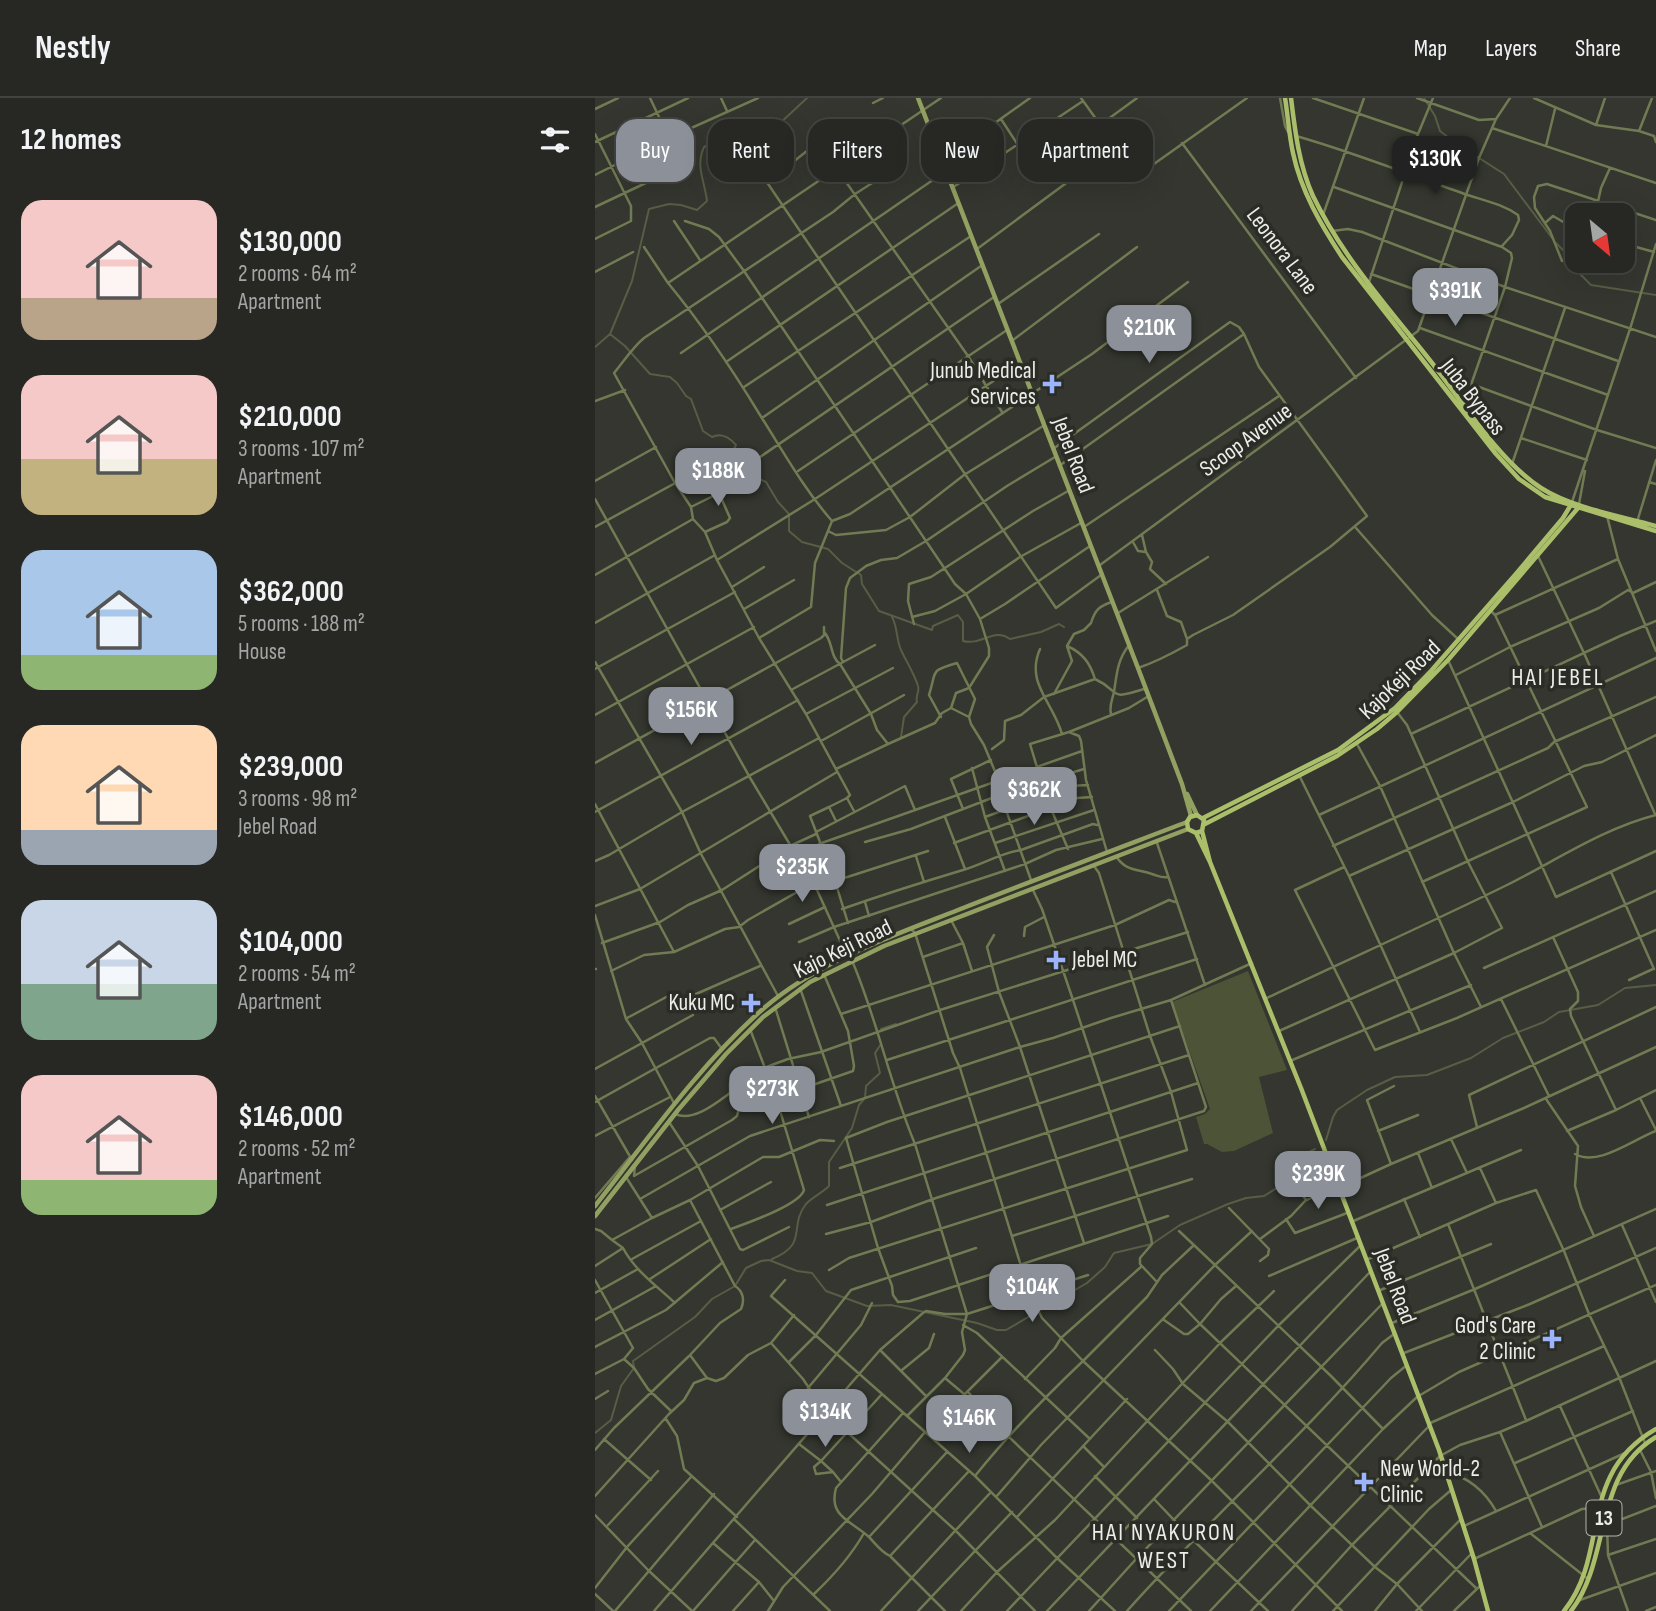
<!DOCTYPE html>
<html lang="en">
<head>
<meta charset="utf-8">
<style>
  body { margin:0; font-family:"Sofia Sans Condensed",sans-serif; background:#333430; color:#f1f3f6; height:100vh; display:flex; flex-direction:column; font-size:26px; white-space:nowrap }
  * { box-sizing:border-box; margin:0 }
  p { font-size:23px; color:#a4a6a6 }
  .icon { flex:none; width:38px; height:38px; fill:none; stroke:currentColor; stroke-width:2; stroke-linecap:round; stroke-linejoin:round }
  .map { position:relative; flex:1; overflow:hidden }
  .details { display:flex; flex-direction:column; background:#272823; width:595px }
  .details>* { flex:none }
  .banner { position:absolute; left:21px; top:21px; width:665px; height:63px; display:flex; gap:14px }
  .needle { width:46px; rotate:151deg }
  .tools { position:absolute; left:970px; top:105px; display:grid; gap:14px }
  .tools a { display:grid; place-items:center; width:70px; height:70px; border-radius:14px; background:#272823; box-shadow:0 7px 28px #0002,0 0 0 2px #434441; font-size:35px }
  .price { position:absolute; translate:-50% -60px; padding:0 16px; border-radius:14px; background:#8c9099; color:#fff; font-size:23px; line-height:46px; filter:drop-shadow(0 2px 4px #0008) }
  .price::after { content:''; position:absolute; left:50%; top:42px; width:21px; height:16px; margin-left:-10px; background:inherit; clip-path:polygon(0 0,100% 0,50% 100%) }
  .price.on { background:#222; color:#fff }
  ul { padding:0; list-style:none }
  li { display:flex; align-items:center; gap:21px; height:175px; padding:0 21px }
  li span { display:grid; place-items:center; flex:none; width:196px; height:140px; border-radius:21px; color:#555 }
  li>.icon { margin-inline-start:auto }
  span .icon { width:84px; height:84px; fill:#fffc; stroke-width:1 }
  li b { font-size:30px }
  h2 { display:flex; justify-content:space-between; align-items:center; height:84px; padding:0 21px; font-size:30px }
  .chip { padding:0 24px; border-radius:21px; background:#272823; box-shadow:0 7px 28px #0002,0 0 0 2px #434441; font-size:24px; line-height:63px }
  .chip.on { background:#8c9099; color:#fff }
  header { display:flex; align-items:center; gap:42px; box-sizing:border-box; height:98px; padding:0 35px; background:#272823; border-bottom:2px solid #434441 }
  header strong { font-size:33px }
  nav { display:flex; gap:38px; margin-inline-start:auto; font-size:24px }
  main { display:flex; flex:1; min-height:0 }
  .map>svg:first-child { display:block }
  .green { fill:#4c5336 }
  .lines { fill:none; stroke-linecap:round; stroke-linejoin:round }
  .stream { stroke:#585d46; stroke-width:2 }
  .street { stroke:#717b53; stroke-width:2.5 }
  .secondary { stroke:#92a161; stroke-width:4.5 }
  .primary { stroke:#abbf6a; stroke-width:4.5 }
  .poi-dot { fill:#9cb4fd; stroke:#2a2c25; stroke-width:2.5 }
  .labels { text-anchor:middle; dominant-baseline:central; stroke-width:7; stroke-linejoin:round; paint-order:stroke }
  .shield { fill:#2a2c25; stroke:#b2b3ae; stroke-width:2 }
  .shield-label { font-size:21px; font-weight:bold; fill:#ecede9 }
  .street-label { font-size:23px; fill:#ecede9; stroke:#2a2c25 }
  .poi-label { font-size:23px; fill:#ecede9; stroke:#2a2c25; text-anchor:end }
  .neighbourhood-label { font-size:24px; letter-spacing:2px; fill:#ecede9; stroke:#2a2c25 }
</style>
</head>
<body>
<header>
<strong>Nestly</strong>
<nav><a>Map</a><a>Layers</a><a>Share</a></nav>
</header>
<main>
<section class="details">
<h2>12 homes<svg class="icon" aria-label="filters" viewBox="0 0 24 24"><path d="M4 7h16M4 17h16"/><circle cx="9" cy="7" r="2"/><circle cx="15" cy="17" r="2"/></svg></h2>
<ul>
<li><span style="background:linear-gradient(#f6c9c9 70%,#b9a48a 0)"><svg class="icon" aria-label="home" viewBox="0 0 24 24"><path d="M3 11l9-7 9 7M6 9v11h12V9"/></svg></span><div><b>$130,000</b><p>2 rooms · 64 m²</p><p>Apartment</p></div></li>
<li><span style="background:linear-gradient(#f6c9c9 60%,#c2b280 0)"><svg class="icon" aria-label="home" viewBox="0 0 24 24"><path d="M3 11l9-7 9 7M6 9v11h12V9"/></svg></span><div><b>$210,000</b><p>3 rooms · 107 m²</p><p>Apartment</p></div></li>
<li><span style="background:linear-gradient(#a9c7e8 75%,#8fb573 0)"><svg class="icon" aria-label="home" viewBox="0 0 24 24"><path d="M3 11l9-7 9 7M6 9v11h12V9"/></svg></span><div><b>$362,000</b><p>5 rooms · 188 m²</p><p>House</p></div></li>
<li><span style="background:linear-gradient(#ffd9b3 75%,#9aa5b1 0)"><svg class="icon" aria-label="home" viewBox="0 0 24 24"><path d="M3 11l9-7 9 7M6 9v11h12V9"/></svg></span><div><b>$239,000</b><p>3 rooms · 98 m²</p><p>Jebel Road</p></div></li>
<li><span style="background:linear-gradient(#c9d6e8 60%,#7fa58c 0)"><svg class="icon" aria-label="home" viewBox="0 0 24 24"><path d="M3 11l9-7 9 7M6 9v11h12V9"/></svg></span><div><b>$104,000</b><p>2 rooms · 54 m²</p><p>Apartment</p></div></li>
<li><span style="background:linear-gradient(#f6c9c9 75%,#8fb573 0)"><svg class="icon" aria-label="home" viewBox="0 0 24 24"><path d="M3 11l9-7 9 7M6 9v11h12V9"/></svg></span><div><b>$146,000</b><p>2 rooms · 52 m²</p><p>Apartment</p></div></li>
</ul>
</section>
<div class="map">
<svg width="1061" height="1513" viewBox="0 0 1061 1513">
  <rect width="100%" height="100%" fill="#34362f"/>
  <!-- green -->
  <path class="green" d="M653,873L692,972L664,979L678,1035L639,1053L627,1054L612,1046H609L601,1019L610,1016L615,1011L577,904Z"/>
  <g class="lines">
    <!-- stream -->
    <path class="stream" d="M829,0L840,18L845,33L873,55
      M884,60L909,76L957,140
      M961,145L977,161L985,176L996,187L1061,197
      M15,236L30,248L55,276L75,279L82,285L91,298L96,301L108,333L117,339C127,334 135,340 141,347L133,362L137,369L171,384L183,404L194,416V433L207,444L233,451L247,465L266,477L267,486L284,513L337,532L338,528L363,517L368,524V543C386,548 399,529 415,541L446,534L464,526L469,529
      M0,249L15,236L37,183L54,111L74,106L86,107L102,112L112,103C110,84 100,68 109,49L127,40L183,27L212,0
      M297,519C303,530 301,541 306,552C311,563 319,575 323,588C325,594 320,597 322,604L309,619L306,639
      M286,931L301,926
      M731,1042L738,1019L742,1012L772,992L800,979L832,977L876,960L908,940L949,924L964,914L1003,907L1030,890L1061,887
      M177,1161C214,1146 193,1129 211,1106C216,1100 227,1095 234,1088V1064L257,1030L264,1007L270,1000L271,988L285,975L280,955L286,946
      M0,1335L16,1322L26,1288L39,1270L38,1263L100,1219L117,1201L140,1188L151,1170L166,1163L174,1162L202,1173L217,1175L231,1193L272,1208L296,1207L382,1225L402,1232H411L492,1185L510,1169L519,1155L557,1146L585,1127L633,1106L651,1100L669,1098L688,1086L710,1056L720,1051"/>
    <!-- street -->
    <path class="street" d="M126,0L132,13
      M346,0L73,185C107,226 137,271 165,317C188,353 209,391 237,423L255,416L497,256L593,184
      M486,0L542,78L652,0
      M685,0L690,28L693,34
      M718,0L823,36
      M822,0L884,22L901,21
      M939,0L1001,27L1044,33L1059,38L1061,44
      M278,5L288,0
      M0,11L23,0
      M406,21L438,70L505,27L542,0
      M1001,27L1010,0
      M897,30L1061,85
      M1044,33L1057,0
      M236,35L223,44L373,258L407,314
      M0,36L36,108V123L0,141
      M701,38C758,54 812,76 867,95C886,102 906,105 923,117L924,122L917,137L907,148
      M822,40L884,60
      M0,44L93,0
      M587,45L761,280
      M951,48L960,11
      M152,55L461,510L506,477
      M347,57L376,42L435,0
      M0,77L74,40L163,0
      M172,85L223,44
      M739,89L907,149L916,155L917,160L910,189L869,307
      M357,90L488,3
      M0,109L91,66L74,40L55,0
      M728,117L769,0
      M1000,117L1006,90L1015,70
      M79,123L105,162
      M90,123L114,131L124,139L149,173L360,486L371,496L385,521L410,506L495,448
      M950,125L958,118L982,132
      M737,133L753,131L767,134L910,189L1061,239
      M1027,145L1059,154
      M49,149L73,185
      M382,151L520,49
      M967,163L955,133L940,110L939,99L943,88L952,86L1061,122
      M0,174L38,154
      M776,176L1023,263
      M774,184L823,36L838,0
      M403,206L504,136
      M825,230L1013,297
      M418,242L542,149
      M86,255L351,73
      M131,264L362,106
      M876,286L1002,332L1061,350
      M149,289L376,138
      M0,303L30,292
      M167,320L386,168
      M926,340L992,362
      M458,351L635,224L644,229L649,236L664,269L772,418L735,449L638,517L598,537L592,541V547C576,556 561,564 543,570
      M165,359L399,199
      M917,366L970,210
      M464,368L649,236
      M203,373L412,232
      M0,383L61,349
      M1054,384L1061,386
      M0,401L154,678L222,792L252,858
      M977,404L1035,231L1061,146
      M984,406L990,373
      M96,409L138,388
      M1012,418L1023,461L1061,553
      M1042,424L1061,362
      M0,429L104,372
      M489,429L684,298
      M761,430L837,517L863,541
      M233,433L241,437L291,432L315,419L369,377L448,328
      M110,434L132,424L135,420L124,395
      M547,437L551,454L557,464L555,471L571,486
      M538,444L543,453L551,454
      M943,458L989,555L1060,716
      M122,462L220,401L424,266
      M505,467L823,233L884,60L901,21L915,0
      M0,477L98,421
      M137,489L169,469
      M562,492L572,518L586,524L592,541
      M149,511L199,482
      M895,512L900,517L1023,461
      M523,515L613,459
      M317,519L340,513L371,496L425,459L486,425
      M0,525L120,457
      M319,526L313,503L314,486L336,479L438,413L473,393
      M229,534C238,543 235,559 245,566L276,616L282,632L293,646L241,671
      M164,540L216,509L220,465L237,423
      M472,548C488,555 495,565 500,581
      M445,551C430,585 458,604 467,636
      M853,562L961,799L1061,753
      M0,564L87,714L106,756L183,898
      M248,564L246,560L251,490L255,480L271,468L286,462L302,460L331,443L412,388L460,359
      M0,571L140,494
      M861,577L915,549L1004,510L1033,492L1038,495L1061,484
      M196,592L280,547
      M459,596L477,563L472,548L479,536L489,532L496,525C500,512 504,508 517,504
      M356,610L361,595L374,590L394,558V550L385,521
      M211,616L298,570
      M516,616C514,607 517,603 519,594C522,575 522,563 534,547
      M0,617L159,529
      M346,619L334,597C342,572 334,573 362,565L380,601L374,619L376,626L389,647L404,683
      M474,634L534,610L552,599
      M816,636L1025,538L1061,523
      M226,643L309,597
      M293,646L340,625L347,615L356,610L374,619
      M762,646L785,688L859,855L886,909
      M397,651L409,642L410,623L426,617L449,599L500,581C528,594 511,603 549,591
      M0,665L226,540L229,537V529
      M377,670L390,719L410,773
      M705,679L754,778L825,934
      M401,684L436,782
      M0,706L79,854
      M234,709L215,718L240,783L253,825
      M368,711L356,681L396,662
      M259,713L252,700L255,697L211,616L164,540L122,462L110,434L98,421L96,409L80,385L19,275C29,263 38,249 49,240L238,114L260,96L307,66
      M0,714L203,602
      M724,717L1061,560
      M350,719L370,771
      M390,719L475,688L493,687
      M241,723L234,709L252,700
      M221,734L310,688L320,712
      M270,744L316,731L415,693L489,671
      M359,745L482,700L497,699
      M400,745L499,712
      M562,745L610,887
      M224,746L487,653
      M738,748L953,650L959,644L1061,599
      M473,751L451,699L435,646L474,634L484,638L486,643L491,682L512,754
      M321,758L329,784
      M521,758C530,773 542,771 557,776C564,778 566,780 573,779
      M0,763L14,757L87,714L224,640
      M749,769L700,792L780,952L862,920L1061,832
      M1016,774L1059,871
      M754,778L918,704L989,668L1007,664L1061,637
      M240,783L333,753
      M827,784L992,709L900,517
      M437,790L447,811L478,902L556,1139L557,1146L545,1160V1166L561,1183
      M270,804L274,818
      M0,808L45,791L242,674
      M247,811C287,797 328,784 368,772C388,766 406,755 426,752L498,726L502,727
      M0,817L31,921L47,945L80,1007
      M356,822L368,845L377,873
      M194,826L230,809
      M316,831L320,835L358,955L365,970L434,1194L447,1220L488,1263C450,1299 413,1337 380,1378
      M399,837L392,849L404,894L425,949L489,1145
      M429,838L430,829L449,819
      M958,839L983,894V903L975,911L976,918L1021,1012
      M204,844L239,829L430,766L461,752L507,741
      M7,845L65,824L93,807L127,792L197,747L221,736
      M328,859L368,845
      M258,865C283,924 295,987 320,1046L372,1216L367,1234L370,1252L368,1257L350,1280L312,1318
      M889,870L1061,793
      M0,871H1
      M16,873L49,857L79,854L130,831L144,829L153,822L218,785
      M1034,882L1058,871
      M205,890L246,1008
      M101,896L165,868
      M672,900C752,862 833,826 912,787C960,763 1009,730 1061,717
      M906,901L954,998
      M180,909L214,1019
      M246,916L520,827L574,802L580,804
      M32,920L75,897
      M684,933L859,855L907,830L873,764L812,627L802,614
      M292,962L602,861
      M695,963L876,887
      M0,971L98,917
      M136,993L144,1009
      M0,998L37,1062
      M1045,1000L1061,1032
      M951,1001L983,1048L980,1088L986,1109L999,1138
      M0,1004L115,940H119L127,951
      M80,1016C98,1024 120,1006 135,995V985L139,981L193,961L226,954L345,912L593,834
      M74,1024L103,1068L145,1151L148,1152L194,1129
      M882,1029L874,997L1061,909
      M783,1033L823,1017
      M972,1033L1021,1012L1061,992
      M0,1038L75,999
      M856,1041L872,1075
      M823,1055L837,1090
      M980,1056C1003,1069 1037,1042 1061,1033
      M796,1066L772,1002L799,988
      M40,1068L39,1078L137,1022L142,1018L144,1010L180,996L206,991L258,973L259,968L253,933L230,879
      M245,1070L594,957
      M885,1070L901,1105
      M31,1079L57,1120L95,1102L140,1188C148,1193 150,1202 146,1211L125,1225L95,1257L112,1280
      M688,1088L700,1085L711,1102
      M746,1089L796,1066L929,1010L1061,949
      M0,1100L34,1060
      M45,1101L155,1038L425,949L458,940L516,920L576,902L657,865
      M809,1101L825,1139
      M95,1102L168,1059H184L225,1042L239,1043
      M232,1107L603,985
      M634,1110L674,1151L673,1157L665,1163
      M125,1112L176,1084
      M573,1118L315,1203L303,1204L298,1197L297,1188L283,1150L251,1040L292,1024L585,928
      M691,1121L700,1135L752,1115
      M756,1124L926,1052
      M853,1126L931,1322
      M1027,1127L1061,1204
      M0,1131L6,1133L17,1142L57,1120
      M136,1131C152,1125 205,1107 209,1092L180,996L155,931
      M584,1133L620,1167L657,1133
      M231,1136L276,1124L338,1101L609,1013L611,1009L576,902
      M417,1138L597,1081
      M665,1141L696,1118L710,1103L742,1087
      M17,1142L28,1150
      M599,1147L567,1177L552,1199L488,1263L617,1383L747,1513
      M37,1161L106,1123
      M771,1162L901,1105L941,1092L969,1153L994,1216L1024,1279L1050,1345
      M0,1168L28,1150C40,1173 62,1188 80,1205
      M234,1172L254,1160L592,1052L576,994L555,938L504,775L499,768
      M674,1178L762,1140
      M55,1181L116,1141
      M0,1182L38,1250L29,1261L0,1276
      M190,1182L176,1198L380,1378L462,1460L520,1513
      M641,1188L626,1201L605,1226L881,1490
      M783,1193L896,1146
      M0,1195L43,1171
      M0,1222L61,1188
      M569,1222L589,1236H593L605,1226L585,1205
      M797,1225L880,1191L1061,1111
      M368,1227L382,1235L495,1341
      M176,1245L208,1281L230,1314L360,1432L440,1513
      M0,1249L71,1212L128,1164
      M285,1252L331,1298
      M560,1252L578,1271L588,1286L633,1324L716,1408L780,1469L802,1486L827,1513
      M809,1255L935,1206L1061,1150
      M29,1261L39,1270L53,1291L76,1313
      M194,1264L221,1237L256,1192L381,1150
      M307,1272L334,1250L339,1236
      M350,1280L369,1296
      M430,1281L460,1250L466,1240L547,1168
      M213,1290L266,1227L277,1205
      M373,1294L413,1338L596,1513
      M0,1301L13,1293
      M965,1308L1007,1400
      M308,1315L241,1390C233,1419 257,1423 274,1439C281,1446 285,1453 295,1458L350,1513
      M71,1321L82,1338L89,1371L142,1419
      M833,1326L1009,1248
      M905,1334L947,1429
      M334,1337L357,1309L407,1259
      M9,1341L56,1382
      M204,1346L226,1363L219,1369L221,1376L238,1374L246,1384
      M488,1348L508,1368
      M0,1352L19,1330L94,1258
      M1046,1354L1056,1374L1061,1400
      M920,1365L1038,1313
      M238,1374L226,1363L287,1296
      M850,1374C872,1378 890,1393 901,1413
      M500,1378L542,1420
      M1021,1387L1061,1373
      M0,1398L74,1316L89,1302L99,1285L112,1280L121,1283L129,1280L153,1257L176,1245L199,1217
      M401,1399L446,1347L620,1167L736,1278L788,1331
      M559,1401L599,1443L673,1513
      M0,1417L54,1473L97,1513
      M422,1419L532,1301
      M140,1422L235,1513
      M13,1427L63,1373
      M1012,1427L1013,1457L1033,1513
      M1012,1427L1061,1408
      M869,1428L1030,1355
      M935,1435L993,1481
      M274,1439L352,1354
      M118,1445L164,1484L179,1503
      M1013,1457L1061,1441
      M295,1458L374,1373
      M879,1461L987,1411L1012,1409
      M0,1490L32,1449L96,1379
      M0,1496L18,1513
      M219,1496C238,1478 256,1458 269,1435
      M985,1502L1061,1475
      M20,1513L119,1396
      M59,1513L285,1252L328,1215L331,1213L350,1216H372L493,1177
      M98,1513L160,1442
      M138,1513L164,1484
      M173,1513L188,1489L277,1396L330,1334
      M286,1513L396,1394
      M323,1513L417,1414
      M366,1513L402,1474L460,1422L626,1244L679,1193
      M412,1513L683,1228L765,1148
      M452,1513L775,1174
      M494,1513L542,1460L788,1205
      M532,1513C614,1421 708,1339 787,1245L799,1236
      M574,1513L796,1280L812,1267
      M615,1513L788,1331L822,1299L864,1274L1061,1187
      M656,1513L834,1328
      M697,1513L757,1447L845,1358L865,1347L905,1334L931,1323L1061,1263
      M738,1513L834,1411L855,1393
      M780,1513L802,1486L866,1421
      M821,1513L877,1455
      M859,1513L886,1487
      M1051,1513L1061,1509"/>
    <!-- secondary -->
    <path class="secondary" d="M323,0L543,570L587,686L596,718
      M592,696L602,717
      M0,1108C53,1041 104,967 169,910C224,863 297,838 363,812C439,782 516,753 592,724
      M0,1118L83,1012L131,956L168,919L215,884L289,848L593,731"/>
    <!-- primary -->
    <path class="primary" d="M690,0C693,18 694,37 698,55C706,93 726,127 747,159L901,356L924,381L950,399L1061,433
      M696,0C700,33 704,67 718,98C749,162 798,215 841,270C870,308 906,364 946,390C977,410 1025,418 1061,428
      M608,720L743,652L800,610L836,573L920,477L968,420L977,405
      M610,726L742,658L782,631L802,614L853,562L983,410
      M601,735L615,764L607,733L609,722L602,717L595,719L592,724L593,731L601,735L607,733
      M615,764L706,990L844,1352L879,1461L893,1513
      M969,1513C1016,1454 981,1377 1061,1331
      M976,1513C1017,1460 997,1377 1061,1339"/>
  </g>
  <!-- markers -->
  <g class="poi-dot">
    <path d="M453.5 275.5h7v7h7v7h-7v7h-7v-7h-7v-7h7z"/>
    <path d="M457.5 851.5h7v7h7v7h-7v7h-7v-7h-7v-7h7z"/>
    <path d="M152.5 894.5h7v7h7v7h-7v7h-7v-7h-7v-7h7z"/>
    <path d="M953.5 1230.5h7v7h7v7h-7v7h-7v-7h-7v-7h7z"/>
    <path d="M765.5 1373.5h7v7h7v7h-7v7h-7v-7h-7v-7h7z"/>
  </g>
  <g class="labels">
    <!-- shield labels -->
    <rect class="shield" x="991.5" y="1402.5" width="35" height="35" rx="5"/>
    <g class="shield-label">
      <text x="1009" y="1420">13</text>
    </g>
    <!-- street labels -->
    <g class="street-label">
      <text transform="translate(687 153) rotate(53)">Leonora Lane</text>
      <text transform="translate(878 299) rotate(52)">Juba Bypass</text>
      <text transform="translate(651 342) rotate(-36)">Scoop Avenue</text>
      <text transform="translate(478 357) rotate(69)">Jebel Road</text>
      <text transform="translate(805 582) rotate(-44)">KajoKeji Road</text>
      <text transform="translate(248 851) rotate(-26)">Kajo Keji Road</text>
      <text transform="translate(800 1188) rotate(69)">Jebel Road</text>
    </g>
    <!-- poi labels -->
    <g class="poi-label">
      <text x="441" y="273">Junub Medical<tspan x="441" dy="26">Services</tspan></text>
      <text x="477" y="862" text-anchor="start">Jebel MC</text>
      <text x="140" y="905">Kuku MC</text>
      <text x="941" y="1228">God's Care<tspan x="941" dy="26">2 Clinic</tspan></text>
      <text x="785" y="1371" text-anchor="start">New World-2<tspan x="785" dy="26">Clinic</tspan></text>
    </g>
    <!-- neighbourhood labels -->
    <g class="neighbourhood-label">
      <text x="963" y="579">HAI JEBEL</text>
      <text x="569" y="1434">HAI NYAKURON<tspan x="569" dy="28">WEST</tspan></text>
    </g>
  </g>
</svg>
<div class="tools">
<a><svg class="needle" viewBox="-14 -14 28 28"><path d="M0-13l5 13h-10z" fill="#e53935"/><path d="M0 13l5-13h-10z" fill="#a4a6a6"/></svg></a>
</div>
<b class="price on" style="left:840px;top:98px">$130K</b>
<b class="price" style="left:860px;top:230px">$391K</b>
<b class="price" style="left:554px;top:267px">$210K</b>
<b class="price" style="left:123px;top:410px">$188K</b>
<b class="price" style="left:96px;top:649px">$156K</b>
<b class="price" style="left:439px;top:729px">$362K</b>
<b class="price" style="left:207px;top:806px">$235K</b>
<b class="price" style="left:177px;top:1028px">$273K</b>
<b class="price" style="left:723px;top:1113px">$239K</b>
<b class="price" style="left:437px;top:1226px">$104K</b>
<b class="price" style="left:230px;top:1351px">$134K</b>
<b class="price" style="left:374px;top:1357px">$146K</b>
<div class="banner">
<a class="chip on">Buy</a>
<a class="chip">Rent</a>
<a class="chip">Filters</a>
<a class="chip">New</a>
<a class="chip">Apartment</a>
</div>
</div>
</main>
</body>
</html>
